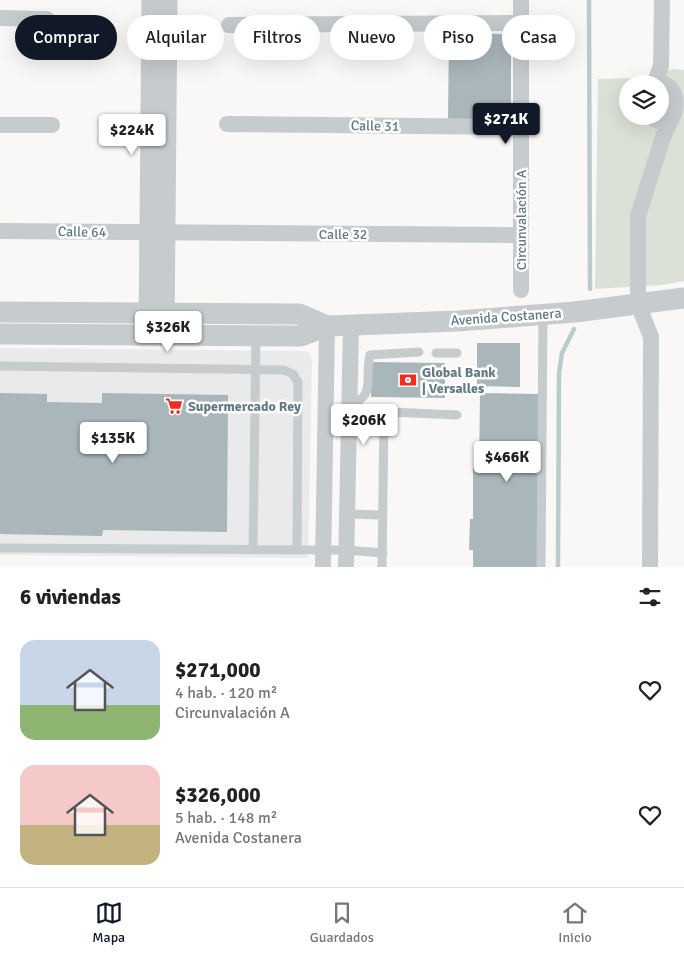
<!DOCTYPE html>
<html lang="es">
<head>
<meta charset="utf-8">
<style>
  body { margin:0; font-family:Signika,sans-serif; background:#f2f2f2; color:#222; height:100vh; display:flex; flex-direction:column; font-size:19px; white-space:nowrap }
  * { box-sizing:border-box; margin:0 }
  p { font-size:16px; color:#767676 }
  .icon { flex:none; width:28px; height:28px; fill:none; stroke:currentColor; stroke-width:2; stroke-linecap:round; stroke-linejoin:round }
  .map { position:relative; height:567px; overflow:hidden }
  .details { display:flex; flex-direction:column; background:#fff; flex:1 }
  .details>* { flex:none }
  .top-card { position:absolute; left:15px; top:15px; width:655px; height:45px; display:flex; gap:10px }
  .buttons { position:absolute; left:619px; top:75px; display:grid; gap:10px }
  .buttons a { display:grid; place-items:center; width:50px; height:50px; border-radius:50%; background:#fff; box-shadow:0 5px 20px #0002; font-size:25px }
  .price { position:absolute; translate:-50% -42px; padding:0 11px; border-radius:5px; background:#fff; color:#222; font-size:16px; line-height:32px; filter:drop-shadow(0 1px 2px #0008) }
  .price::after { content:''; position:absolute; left:50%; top:30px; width:15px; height:11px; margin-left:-8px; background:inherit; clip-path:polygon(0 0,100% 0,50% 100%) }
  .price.selected { background:#111827; color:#fff }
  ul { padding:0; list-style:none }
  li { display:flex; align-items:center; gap:15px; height:125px; padding:0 20px }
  li span { display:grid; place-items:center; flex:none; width:140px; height:100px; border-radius:15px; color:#555 }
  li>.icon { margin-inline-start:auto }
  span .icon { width:60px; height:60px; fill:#fffc; stroke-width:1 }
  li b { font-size:21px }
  h2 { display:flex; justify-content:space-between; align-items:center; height:60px; padding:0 20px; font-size:21px }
  .tag { padding:0 18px; border-radius:22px; background:#fff; box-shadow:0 5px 20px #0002; font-size:18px; line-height:45px }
  .tag.selected { background:#111827; color:#fff }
  .dock { display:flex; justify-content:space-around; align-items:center; height:70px; border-top:1px solid #e0e0e0; background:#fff; font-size:14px; color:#767676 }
  .dock a { display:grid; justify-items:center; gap:2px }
  .dock .selected { color:#111827 }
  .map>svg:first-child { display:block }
  .built { fill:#e9eae9 }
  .green { fill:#dbe1d6; fill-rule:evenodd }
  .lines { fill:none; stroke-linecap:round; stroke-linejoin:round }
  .stream { stroke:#bbcbcd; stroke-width:4.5 }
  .building { fill:#a9b6ba }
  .service { stroke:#c6cbce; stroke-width:9 }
  .minor { stroke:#c6cbce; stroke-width:16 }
  .tertiary { stroke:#c6cbce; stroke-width:21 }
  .labels { text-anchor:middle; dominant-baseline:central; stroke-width:5; stroke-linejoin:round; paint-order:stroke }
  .street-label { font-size:14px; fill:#617a83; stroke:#fff }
  .poi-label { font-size:14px; font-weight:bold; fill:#617a83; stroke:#fff; text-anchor:start }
</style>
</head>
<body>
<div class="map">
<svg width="684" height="567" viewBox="0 0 684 567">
  <rect width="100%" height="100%" fill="#f9f8f6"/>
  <!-- built -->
  <path class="built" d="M0,348L305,351L310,354L312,361L308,558L0,555Z"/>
  <!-- green -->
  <path class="green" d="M674,69L684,70V281L662,285L595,289L598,79L638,78ZM628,84H660V116H628Z"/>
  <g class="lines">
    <!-- stream -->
    <path class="stream" d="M589,0L590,289
      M558,567L559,373L562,353L574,329"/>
  </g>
  <!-- building -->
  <path class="building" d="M449,33L505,34V46L511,49V119H448Z
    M477,343H520V387L477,386Z
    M371,362L445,363V398L371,397Z
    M0,393L47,394V402L102,403V393L228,395L227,532L103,530L102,536L0,534Z
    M480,393L539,394L538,567H473V550H469L470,519H473V468H479Z"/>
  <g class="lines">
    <!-- service -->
    <path class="service" d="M436,353H457
      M0,366L284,370L293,374L298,382L297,550
      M349,406C377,395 364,379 370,355L419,352
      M347,514L382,515
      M0,548L346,550L383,553
      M253,550L256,337
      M382,567L384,416L389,412L457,415
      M541,567L543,314"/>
    <!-- minor -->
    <path class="minor" d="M0,18L47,19
      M229,25L521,23
      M654,84L661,66L662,0
      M650,116C681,141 684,79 658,84
      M227,124L522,127
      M0,125H52
      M0,231L521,235
      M521,290V0
      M323,567L327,326
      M346,567L351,325
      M650,567L651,337L638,304V216L663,137L671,120"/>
    <!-- tertiary -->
    <path class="tertiary" d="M0,312L299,314L327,326
      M0,334L301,336L327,326L458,321L575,312L684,298
      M149,335L152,0
      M164,335L167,0"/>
  </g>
  <!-- icons -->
  <defs>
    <g id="bank-bare" transform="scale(1.35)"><path d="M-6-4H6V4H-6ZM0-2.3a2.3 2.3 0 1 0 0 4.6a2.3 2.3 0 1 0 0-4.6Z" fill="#f22b1d" stroke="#fff" stroke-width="2.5" paint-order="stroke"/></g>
    <g id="supermarket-bare" transform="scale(1.35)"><path d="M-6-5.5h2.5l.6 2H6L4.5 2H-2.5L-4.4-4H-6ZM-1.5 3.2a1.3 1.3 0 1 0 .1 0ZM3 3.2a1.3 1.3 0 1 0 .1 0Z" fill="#f22b1d" stroke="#fff" stroke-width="2.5" paint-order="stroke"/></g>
  </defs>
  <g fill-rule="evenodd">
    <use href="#bank-bare" x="408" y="380"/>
    <use href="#supermarket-bare" x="174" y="406"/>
  </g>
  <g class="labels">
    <!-- street labels -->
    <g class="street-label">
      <text transform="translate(375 126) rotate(1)">Calle 31</text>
      <text transform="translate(521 220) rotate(-90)">Circunvalación A</text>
      <text transform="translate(82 232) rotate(1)">Calle 64</text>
      <text x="343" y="234">Calle 32</text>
      <text transform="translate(506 317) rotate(-4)">Avenida Costanera</text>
    </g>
    <!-- poi labels -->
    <g class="poi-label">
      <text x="422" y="372">Global Bank<tspan x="422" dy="16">| Versalles</tspan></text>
      <text x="188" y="406">Supermercado Rey</text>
    </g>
  </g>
</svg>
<div class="buttons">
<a><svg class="icon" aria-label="layers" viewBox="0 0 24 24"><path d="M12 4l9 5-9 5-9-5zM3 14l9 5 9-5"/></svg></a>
</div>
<b class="price selected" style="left:506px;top:145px">$271K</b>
<b class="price" style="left:132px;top:156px">$224K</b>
<b class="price" style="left:168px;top:353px">$326K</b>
<b class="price" style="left:364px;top:446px">$206K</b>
<b class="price" style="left:113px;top:464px">$135K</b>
<b class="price" style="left:507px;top:483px">$466K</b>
<div class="top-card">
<a class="tag selected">Comprar</a>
<a class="tag">Alquilar</a>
<a class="tag">Filtros</a>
<a class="tag">Nuevo</a>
<a class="tag">Piso</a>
<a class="tag">Casa</a>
</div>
</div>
<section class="details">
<h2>6 viviendas<svg class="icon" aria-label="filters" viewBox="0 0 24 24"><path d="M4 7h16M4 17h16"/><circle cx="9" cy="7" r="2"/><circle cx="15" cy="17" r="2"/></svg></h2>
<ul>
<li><span style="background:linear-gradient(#c9d6e8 65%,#8fb573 0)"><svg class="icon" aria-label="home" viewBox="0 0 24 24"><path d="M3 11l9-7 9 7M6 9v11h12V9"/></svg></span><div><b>$271,000</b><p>4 hab. · 120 m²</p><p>Circunvalación A</p></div><svg class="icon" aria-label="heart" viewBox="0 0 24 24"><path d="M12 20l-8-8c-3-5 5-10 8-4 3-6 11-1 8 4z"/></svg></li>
<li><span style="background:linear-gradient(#f6c9c9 60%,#c2b280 0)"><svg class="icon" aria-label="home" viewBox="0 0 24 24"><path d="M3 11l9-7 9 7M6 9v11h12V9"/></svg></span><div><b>$326,000</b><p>5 hab. · 148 m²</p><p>Avenida Costanera</p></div><svg class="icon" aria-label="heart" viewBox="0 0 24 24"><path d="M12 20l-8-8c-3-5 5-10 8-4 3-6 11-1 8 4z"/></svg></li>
</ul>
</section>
<nav class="dock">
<a class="selected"><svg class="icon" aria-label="map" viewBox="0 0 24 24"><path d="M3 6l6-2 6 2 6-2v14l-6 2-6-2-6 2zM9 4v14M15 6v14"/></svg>Mapa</a>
<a><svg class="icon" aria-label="saved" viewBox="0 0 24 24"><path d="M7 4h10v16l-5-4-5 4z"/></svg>Guardados</a>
<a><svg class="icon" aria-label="home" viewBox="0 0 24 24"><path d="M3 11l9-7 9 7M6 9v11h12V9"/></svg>Inicio</a>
</nav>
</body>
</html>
